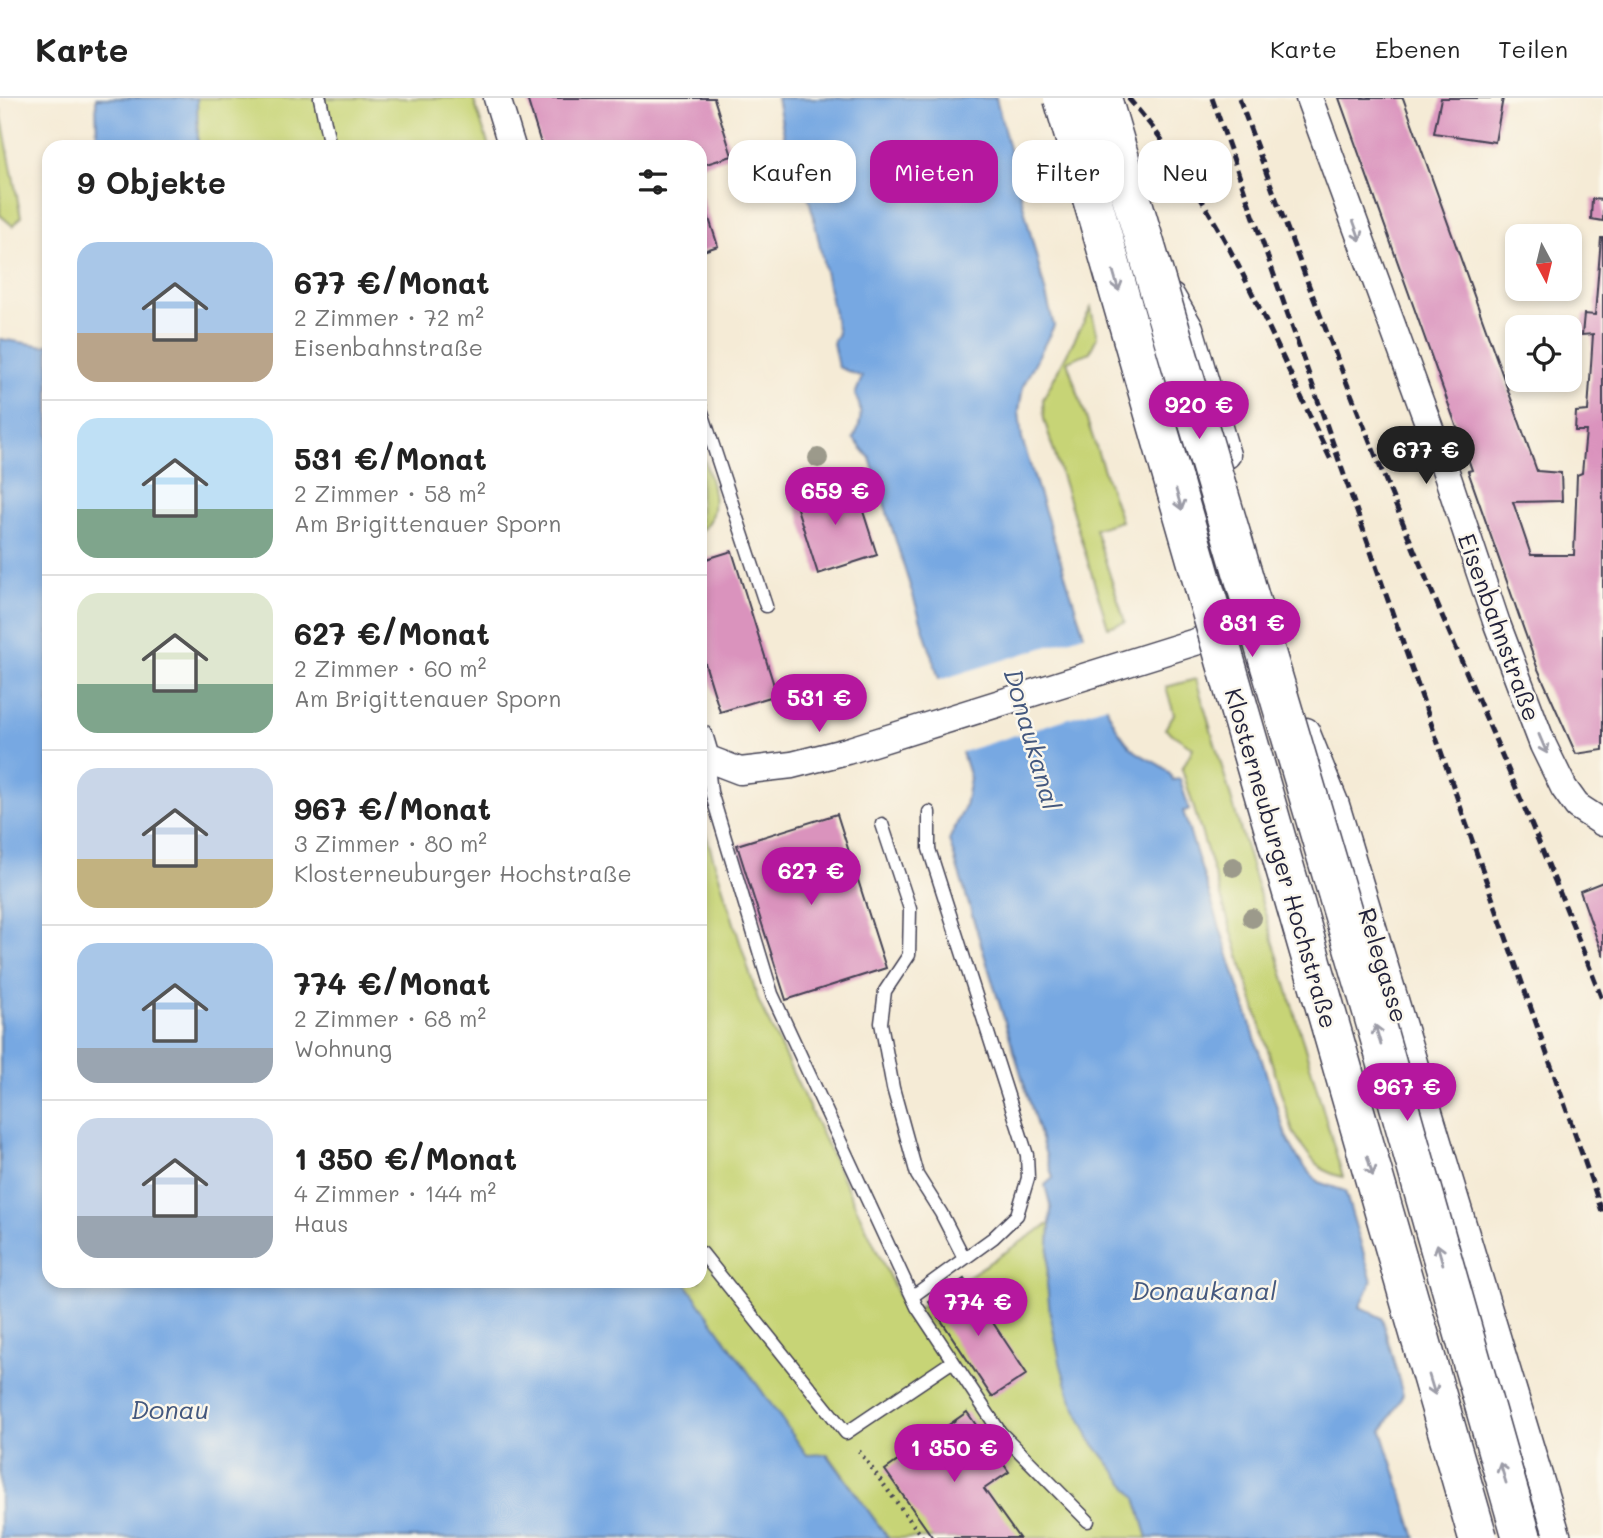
<!DOCTYPE html>
<html lang="de">
<head>
<meta charset="utf-8">
<style>
  body { margin:0; font-family:Mali,sans-serif; background:#f2f2f2; color:#222; height:100vh; display:flex; flex-direction:column; font-size:26px; white-space:nowrap }
  * { box-sizing:border-box; margin:0 }
  p { font-size:23px; color:#767676 }
  .icon { flex:none; width:38px; height:38px; fill:none; stroke:currentColor; stroke-width:2; stroke-linecap:round; stroke-linejoin:round }
  .map { position:relative; flex:1; overflow:hidden }
  .sheet { position:absolute; left:42px; top:42px; width:665px; height:1148px; display:flex; flex-direction:column; background:#fff; border-radius:21px; box-shadow:0 4px 10px #0003 }
  .sheet>* { flex:none }
  .hud { position:absolute; left:728px; top:42px; width:665px; height:63px; display:flex; gap:14px }
  .needle { width:46px; rotate:173deg }
  .tools { position:absolute; left:1505px; top:126px; display:grid; gap:14px }
  .tools a { display:grid; place-items:center; width:77px; height:77px; border-radius:14px; background:#fff; box-shadow:0 4px 10px #0003; font-size:35px }
  .price { position:absolute; translate:-50% -60px; padding:0 16px; border-radius:24px; background:#b5179e; color:#fff; font-size:23px; line-height:46px; filter:drop-shadow(0 2px 4px #0008) }
  .price::after { content:''; position:absolute; left:50%; top:42px; width:21px; height:16px; margin-left:-10px; background:inherit; clip-path:polygon(0 0,100% 0,50% 100%) }
  .price.active { background:#222; color:#fff }
  ul { padding:0; list-style:none }
  li { display:flex; align-items:center; gap:21px; height:175px; padding:0 35px }
  li+li { border-top:2px solid #e0e0e0 }
  li span { display:grid; place-items:center; flex:none; width:196px; height:140px; border-radius:21px; color:#555 }
  li>.icon { margin-inline-start:auto }
  span .icon { width:84px; height:84px; fill:#fffc; stroke-width:1 }
  li b { font-size:30px }
  h2 { display:flex; justify-content:space-between; align-items:center; height:84px; padding:0 35px; font-size:30px }
  .pill { padding:0 24px; border-radius:21px; background:#fff; box-shadow:0 4px 10px #0003; font-size:24px; line-height:63px }
  .pill.active { background:#b5179e; color:#fff }
  header { display:flex; align-items:center; gap:42px; box-sizing:border-box; height:98px; padding:0 35px; background:#fff; border-bottom:2px solid #e0e0e0 }
  header strong { font-size:33px }
  nav { display:flex; gap:38px; margin-inline-start:auto; font-size:24px }
  .map>svg:first-child { display:block }
  .green { fill:#c7d476; stroke:#747b58; stroke-width:2 }
  .water { fill:#77a8e2; stroke:#4c658e; stroke-width:2 }
  .pier { fill:#f5ebd6 }
  .building { fill:#da93bd }
  .lines { fill:none; stroke-linecap:round; stroke-linejoin:round }
  .lane-casing { stroke:#424052; stroke-width:15 }
  .street-casing { stroke:#424052; stroke-width:29 }
  .path { stroke:#424052; stroke-width:4.5; stroke-dasharray:2 5; stroke-linecap:butt }
  .lane { stroke:#fff; stroke-width:12 }
  .street { stroke:#fff; stroke-width:26 }
  .rail { stroke:#22223b; stroke-width:5; stroke-dasharray:10 5; stroke-linecap:butt }
  .highway-bridge-casing { stroke:#424052; stroke-width:41; stroke-linecap:butt }
  .highway-bridge { stroke:#fff; stroke-width:38 }
  .tree { fill:#9c9a8b }
  .oneway { stroke:#9c9ca7 }
  .labels { text-anchor:middle; dominant-baseline:central; stroke-width:5; stroke-linejoin:round; paint-order:stroke }
  .street-label { font-size:24px; fill:#22223b; stroke:#fbf7ec }
  .water-label { font-size:26px; font-style:italic; fill:#44587e; stroke:#fbf7ec }
</style>
</head>
<body>
<header>
<strong>Karte</strong>
<nav><a>Karte</a><a>Ebenen</a><a>Teilen</a></nav>
</header>
<div class="map">
<svg width="1603" height="1440" viewBox="0 0 1603 1440">
  <rect width="100%" height="100%" fill="#fbf7ec"/>
  <filter id="ink" filterUnits="userSpaceOnUse"><feTurbulence type="fractalNoise" baseFrequency=".0143" numOctaves="2"/><feDisplacementMap in="SourceGraphic" scale="14" xChannelSelector="R" yChannelSelector="G"/><feConvolveMatrix kernelMatrix="1 2 1 2 8 2 1 2 1" color-interpolation-filters="sRGB"/></filter>
  <filter id="wash" filterUnits="userSpaceOnUse"><feTurbulence type="fractalNoise" baseFrequency=".00686" numOctaves="4" result="noise"/><feDisplacementMap in="SourceGraphic" scale="28" xChannelSelector="R" yChannelSelector="G"/><feGaussianBlur stdDeviation="1.57" result="paint"/><feColorMatrix in="noise" values="0 0 0 0 0 0 0 0 0 0 0 0 0 0 0 0 0 1.4 0 .05"/><feComposite in="paint" operator="in"/></filter>
  <g filter="url(#wash)">
    <rect width="100%" height="100%" fill="#f5ebd6"/>
    <!-- green -->
    <path class="green" d="M197,0H473L489,49H198Z
      M0,11L21,119L13,128L0,117Z
      M1091,210L1097,239L1090,254L1067,263L1121,423L1095,431L1125,524L1108,529L1044,321L1043,301Z
      M700,349C708,375 726,413 700,434Z
      M1196,581L1343,1079C1317,1075 1307,1055 1293,1034L1182,671L1193,650L1165,631L1174,616L1166,589Z
      M700,718L759,904L907,1216L929,1204L1050,1125L1047,1186L1090,1341L1136,1400L1148,1440H888L828,1356L807,1358L684,1183H700Z"/>
    <!-- water -->
    <path class="water" d="M96,0H197L198,49H97Z
      M777,0H996L1054,228L1023,288L1019,313L1022,341L1109,615C1116,629 1122,641 1134,652C1147,663 1166,665 1173,682L1180,681L1189,712L1183,713L1286,1038L1299,1062L1318,1084L1345,1093L1372,1183L1360,1209L1382,1220L1403,1297L1382,1333L1416,1440H1148L1136,1400L1090,1341L1071,1300L1061,1268L1050,1215L1047,1186L1051,1110L1045,1087L1053,1080L949,742L965,708L970,680L870,360L853,340C862,328 863,310 855,297L862,279L838,269L833,245L838,235L813,116L806,91L789,63Z
      M0,241L44,248L49,246V1183H684L807,1357L827,1356L888,1440H0Z"/>
    <!-- pier -->
    <path class="pier" d="M1087,536L1110,607L959,655L936,583Z"/>
    <g id="blocks">
      <!-- building -->
      <path class="building" d="M527,0H714L732,58L700,68V49H542Z
        M1339,0H1403L1537,373L1561,375L1562,403L1513,404L1531,457H1574L1577,377L1582,375L1586,333H1575L1576,314L1588,313L1593,236L1582,237L1584,216L1595,217L1601,140H1603V652L1576,656L1537,569L1468,373L1472,372Z
        M1441,0H1503L1495,44L1434,35Z
        M700,93L718,148L700,154Z
        M1592,101L1603,102V123L1591,121Z
        M853,382L877,457L818,476L794,401Z
        M732,453L777,597L720,614L700,549V463Z
        M837,716L886,870L786,902L737,747Z
        M1603,784V858L1580,793Z
        M964,1181L1027,1276L992,1299L929,1204Z
        M967,1314L1009,1374L984,1391L1019,1440H933L885,1372Z"/>
    </g>
  </g>
  <g filter="url(#ink)">
    <use href="#blocks" fill-opacity="0" stroke="#424052" stroke-width="2"/>
    <g class="lines">
      <!-- lane casing -->
      <g class="lane-casing">
        <path id="lane" d="M320,0L330,49
          M700,308L766,508
          M707,661L711,694L772,896L917,1209L1000,1334L1088,1423
          M882,726L910,811L909,857L885,893L881,925L893,990L917,1077L941,1115L964,1160
          M702,1155L846,1335L953,1263
          M913,1198L993,1140L1017,1117L1028,1080L1027,1057L929,751V714"/>
      </g>
      <!-- street casing -->
      <g class="street-casing">
        <path id="street" d="M497,0L512,49
          M1309,0L1446,374L1497,526L1543,647L1564,690L1577,708L1603,725
          M1172,199L1190,230L1227,357
          M1306,633L1336,707L1558,1440
          M700,640L706,660L740,673L792,667L847,653L1224,535C1237,519 1241,507 1245,487"/>
      </g>
      <!-- path -->
      <path class="path" d="M859,1353L923,1440"/>
      <!-- lane -->
      <use href="#lane" class="lane"/>
      <!-- street -->
      <use href="#street" class="street"/>
      <!-- rail -->
      <path class="rail" d="M1128,0C1220,104 1271,239 1331,362
        M1212,0L1603,1116
        M1239,0C1291,144 1347,288 1405,430C1471,588 1542,744 1603,904"/>
      <!-- highway-bridge casing -->
      <g class="highway-bridge-casing">
        <path id="highway-bridge" d="M1063,0L1478,1440
          M1102,0L1372,913L1522,1440"/>
      </g>
      <!-- highway-bridge -->
      <use href="#highway-bridge" class="highway-bridge"/>
    </g>
    <!-- trees -->
    <g class="tree">
      <circle cx="818" cy="360" r="10"/>
      <circle cx="1233" cy="769" r="10"/>
      <circle cx="1252" cy="820" r="10"/>
    </g>
    <!-- one-way arrows -->
    <defs><path id="oneway-shaft" d="M-6 0H5M1.5-3L5.5 0L1.5 3" fill="none" stroke-width="1.6" stroke-linecap="round" stroke-linejoin="round" transform="scale(1.75)"/></defs>
    <g class="oneway">
      <use href="#oneway-shaft" transform="translate(1357 133) rotate(70)"/>
      <use href="#oneway-shaft" transform="translate(1116 183) rotate(74)"/>
      <use href="#oneway-shaft" transform="translate(1179 402) rotate(74)"/>
      <use href="#oneway-shaft" transform="translate(1543 646) rotate(67)"/>
      <use href="#oneway-shaft" transform="translate(1378 937) rotate(-106)"/>
      <use href="#oneway-shaft" transform="translate(1370 1068) rotate(74)"/>
      <use href="#oneway-shaft" transform="translate(1440 1156) rotate(-106)"/>
      <use href="#oneway-shaft" transform="translate(1432 1287) rotate(73)"/>
      <use href="#oneway-shaft" transform="translate(1503 1375) rotate(-107)"/>
    </g>
  </g>
  <g class="labels">
    <!-- street labels -->
    <g class="street-label">
      <text transform="translate(1500 529) rotate(70)">Eisenbahnstraße</text>
      <text transform="translate(1282 760) rotate(74)">Klosterneuburger Hochstraße</text>
      <text transform="translate(1384 867) rotate(73)">Relegasse</text>
    </g>
    <!-- water labels -->
    <g class="water-label">
      <text transform="translate(1033 641) rotate(74)">Donaukanal</text>
      <text x="1204" y="1192">Donaukanal</text>
      <text x="170" y="1311">Donau</text>
    </g>
  </g>
</svg>
<div class="tools">
<a><svg class="needle" viewBox="-14 -14 28 28"><path d="M0-13l5 13h-10z" fill="#e53935"/><path d="M0 13l5-13h-10z" fill="#767676"/></svg></a>
<a><svg class="icon" aria-label="locate" viewBox="0 0 24 24"><circle cx="12" cy="12" r="6"/><path d="M12 2v4M12 18v4M2 12h4M18 12h4"/></svg></a>
</div>
<b class="price" style="left:1199px;top:343px">920 €</b>
<b class="price active" style="left:1426px;top:388px">677 €</b>
<b class="price" style="left:835px;top:429px">659 €</b>
<b class="price" style="left:1252px;top:561px">831 €</b>
<b class="price" style="left:819px;top:636px">531 €</b>
<b class="price" style="left:811px;top:809px">627 €</b>
<b class="price" style="left:1407px;top:1025px">967 €</b>
<b class="price" style="left:978px;top:1240px">774 €</b>
<b class="price" style="left:954px;top:1386px">1 350 €</b>
<div class="hud">
<a class="pill">Kaufen</a>
<a class="pill active">Mieten</a>
<a class="pill">Filter</a>
<a class="pill">Neu</a>
</div>
<section class="sheet">
<h2>9 Objekte<svg class="icon" aria-label="filters" viewBox="0 0 24 24"><path d="M4 7h16M4 17h16"/><circle cx="9" cy="7" r="2"/><circle cx="15" cy="17" r="2"/></svg></h2>
<ul>
<li><span style="background:linear-gradient(#a9c7e8 65%,#b9a48a 0)"><svg class="icon" aria-label="home" viewBox="0 0 24 24"><path d="M3 11l9-7 9 7M6 9v11h12V9"/></svg></span><div><b>677 €/Monat</b><p>2 Zimmer · 72 m²</p><p>Eisenbahnstraße</p></div></li>
<li><span style="background:linear-gradient(#bfe0f5 65%,#7fa58c 0)"><svg class="icon" aria-label="home" viewBox="0 0 24 24"><path d="M3 11l9-7 9 7M6 9v11h12V9"/></svg></span><div><b>531 €/Monat</b><p>2 Zimmer · 58 m²</p><p>Am Brigittenauer Sporn</p></div></li>
<li><span style="background:linear-gradient(#dfe7d0 65%,#7fa58c 0)"><svg class="icon" aria-label="home" viewBox="0 0 24 24"><path d="M3 11l9-7 9 7M6 9v11h12V9"/></svg></span><div><b>627 €/Monat</b><p>2 Zimmer · 60 m²</p><p>Am Brigittenauer Sporn</p></div></li>
<li><span style="background:linear-gradient(#c9d6e8 65%,#c2b280 0)"><svg class="icon" aria-label="home" viewBox="0 0 24 24"><path d="M3 11l9-7 9 7M6 9v11h12V9"/></svg></span><div><b>967 €/Monat</b><p>3 Zimmer · 80 m²</p><p>Klosterneuburger Hochstraße</p></div></li>
<li><span style="background:linear-gradient(#a9c7e8 75%,#9aa5b1 0)"><svg class="icon" aria-label="home" viewBox="0 0 24 24"><path d="M3 11l9-7 9 7M6 9v11h12V9"/></svg></span><div><b>774 €/Monat</b><p>2 Zimmer · 68 m²</p><p>Wohnung</p></div></li>
<li><span style="background:linear-gradient(#c9d6e8 70%,#9aa5b1 0)"><svg class="icon" aria-label="home" viewBox="0 0 24 24"><path d="M3 11l9-7 9 7M6 9v11h12V9"/></svg></span><div><b>1 350 €/Monat</b><p>4 Zimmer · 144 m²</p><p>Haus</p></div></li>
</ul>
</section>
</div>
</body>
</html>
